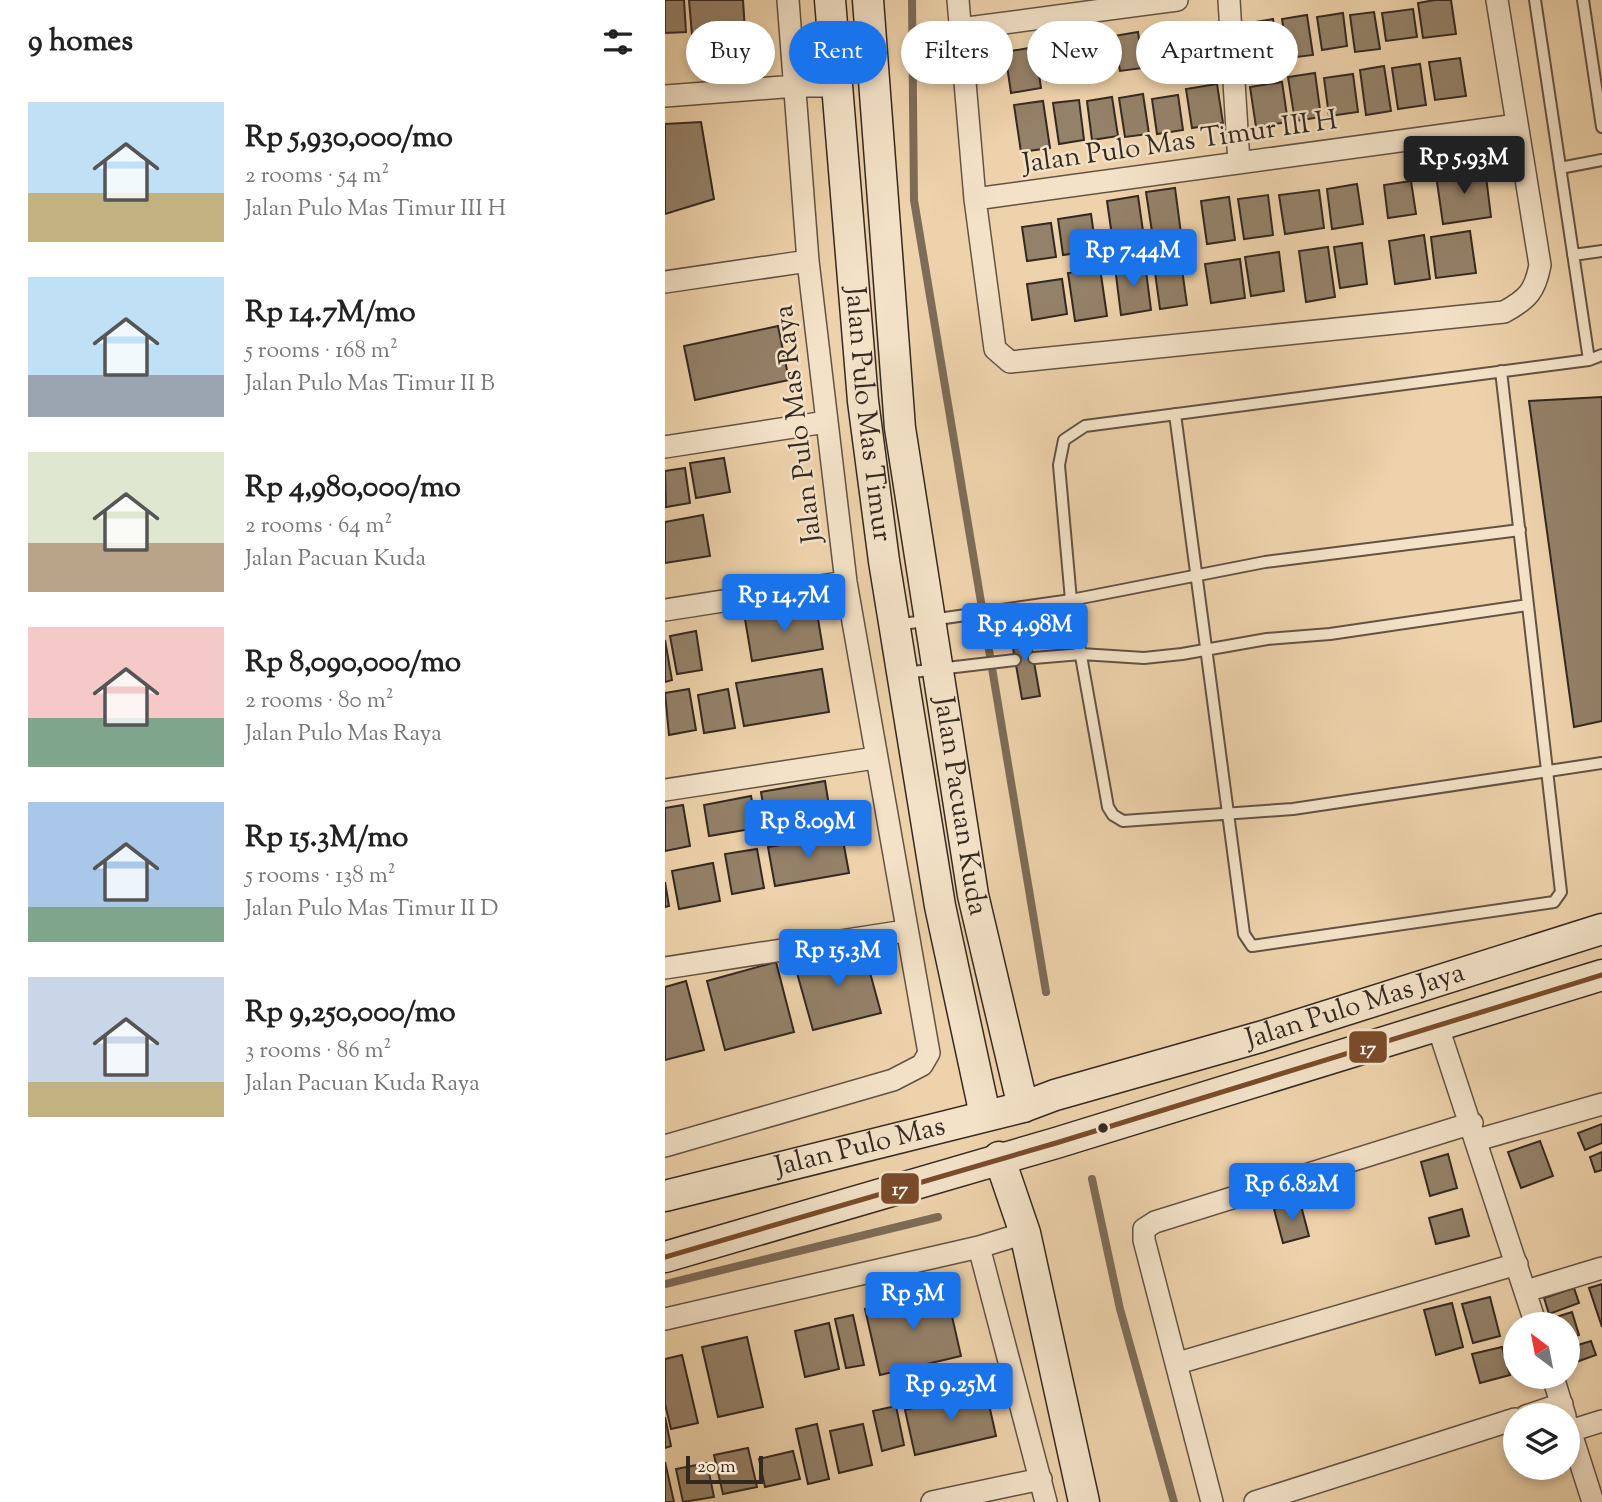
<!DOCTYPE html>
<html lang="en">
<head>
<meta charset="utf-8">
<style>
  body { margin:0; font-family:"Sorts Mill Goudy",serif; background:#f6f6f6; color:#222; height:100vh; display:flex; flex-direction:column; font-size:26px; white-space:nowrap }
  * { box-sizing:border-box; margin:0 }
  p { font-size:23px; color:#767676 }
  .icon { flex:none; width:38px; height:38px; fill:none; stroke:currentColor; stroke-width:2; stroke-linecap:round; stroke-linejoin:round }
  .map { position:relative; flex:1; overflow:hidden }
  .side { display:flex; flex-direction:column; background:#fff; width:665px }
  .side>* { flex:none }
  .top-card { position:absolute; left:21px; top:21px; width:665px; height:63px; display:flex; gap:14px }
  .needle { width:46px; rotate:328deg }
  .buttons { position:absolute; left:838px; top:1312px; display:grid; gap:14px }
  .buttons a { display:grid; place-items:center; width:77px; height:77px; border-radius:50%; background:#fff; box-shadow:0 4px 10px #0003; font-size:35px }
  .scale { position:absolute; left:21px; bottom:18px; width:77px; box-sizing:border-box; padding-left:7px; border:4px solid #342921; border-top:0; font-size:19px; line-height:24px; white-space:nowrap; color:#342921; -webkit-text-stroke:5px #f3e2c8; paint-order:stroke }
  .price { position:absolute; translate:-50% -60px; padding:0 16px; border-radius:7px; background:#1a73e8; color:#fff; font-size:23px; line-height:46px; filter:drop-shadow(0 2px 4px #0008) }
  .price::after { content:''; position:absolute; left:50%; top:42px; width:21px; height:16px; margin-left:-10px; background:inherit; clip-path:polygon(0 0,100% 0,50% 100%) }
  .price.active { background:#222; color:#fff }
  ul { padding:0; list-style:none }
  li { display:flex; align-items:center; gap:21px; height:175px; padding:0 28px }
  li span { display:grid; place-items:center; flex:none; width:196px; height:140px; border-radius:0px; color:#555 }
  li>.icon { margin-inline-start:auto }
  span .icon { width:84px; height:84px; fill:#fffc; stroke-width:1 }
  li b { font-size:30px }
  h2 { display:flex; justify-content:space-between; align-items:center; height:84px; padding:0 28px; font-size:30px }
  .chip { padding:0 24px; border-radius:32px; background:#fff; box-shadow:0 4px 10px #0003; font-size:24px; line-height:63px }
  .chip.active { background:#1a73e8; color:#fff }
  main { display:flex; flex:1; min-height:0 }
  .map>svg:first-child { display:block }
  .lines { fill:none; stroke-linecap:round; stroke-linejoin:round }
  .stream { stroke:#7d6c58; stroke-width:8 }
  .building { fill:#948169; stroke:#342921; stroke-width:2 }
  .lane-casing { stroke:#625344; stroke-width:14 }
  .street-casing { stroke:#625344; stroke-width:24 }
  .secondary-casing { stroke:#342921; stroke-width:33 }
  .lane { stroke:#f3e2c8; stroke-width:10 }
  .street { stroke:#f3e2c8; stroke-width:21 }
  .secondary { stroke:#f3e2c8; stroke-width:30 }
  .bus-1-casing { stroke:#f3e2c8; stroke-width:10 }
  .bus-1 { stroke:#7a4b2a; stroke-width:5 }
  .bus-dot { fill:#342921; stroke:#f3e2c8; stroke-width:2.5 }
  .labels { text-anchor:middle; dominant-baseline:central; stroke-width:5; stroke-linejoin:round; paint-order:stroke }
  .street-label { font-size:28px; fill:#342921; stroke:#f3e2c8 }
  .line-badge { stroke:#f3e2c8; stroke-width:2.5 }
  .badge-label { font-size:19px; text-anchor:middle; font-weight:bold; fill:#fff }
</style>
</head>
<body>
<main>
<section class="side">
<h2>9 homes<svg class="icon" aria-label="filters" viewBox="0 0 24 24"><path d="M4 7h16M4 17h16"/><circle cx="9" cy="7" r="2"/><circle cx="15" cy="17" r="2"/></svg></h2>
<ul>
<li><span style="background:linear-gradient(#bfe0f5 65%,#c2b280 0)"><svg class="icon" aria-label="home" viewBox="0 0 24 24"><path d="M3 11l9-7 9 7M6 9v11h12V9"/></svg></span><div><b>Rp 5,930,000/mo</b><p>2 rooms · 54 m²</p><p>Jalan Pulo Mas Timur III H</p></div></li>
<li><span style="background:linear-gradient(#bfe0f5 70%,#9aa5b1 0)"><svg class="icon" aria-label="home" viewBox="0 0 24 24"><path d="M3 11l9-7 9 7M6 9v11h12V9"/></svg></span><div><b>Rp 14.7M/mo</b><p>5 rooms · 168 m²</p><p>Jalan Pulo Mas Timur II B</p></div></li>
<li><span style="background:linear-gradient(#dfe7d0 65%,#b9a48a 0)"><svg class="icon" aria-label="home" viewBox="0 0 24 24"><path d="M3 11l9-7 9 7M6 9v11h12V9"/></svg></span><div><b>Rp 4,980,000/mo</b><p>2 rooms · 64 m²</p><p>Jalan Pacuan Kuda</p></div></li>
<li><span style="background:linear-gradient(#f6c9c9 65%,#7fa58c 0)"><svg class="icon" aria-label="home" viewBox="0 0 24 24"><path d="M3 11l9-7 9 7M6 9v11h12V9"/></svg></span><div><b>Rp 8,090,000/mo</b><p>2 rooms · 80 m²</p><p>Jalan Pulo Mas Raya</p></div></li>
<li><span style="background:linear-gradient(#a9c7e8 75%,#7fa58c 0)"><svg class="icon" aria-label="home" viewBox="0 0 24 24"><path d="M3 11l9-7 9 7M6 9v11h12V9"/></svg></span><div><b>Rp 15.3M/mo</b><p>5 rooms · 138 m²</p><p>Jalan Pulo Mas Timur II D</p></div></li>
<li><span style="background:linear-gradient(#c9d6e8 75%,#c2b280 0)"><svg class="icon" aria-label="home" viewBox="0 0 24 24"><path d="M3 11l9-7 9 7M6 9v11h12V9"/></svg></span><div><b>Rp 9,250,000/mo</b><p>3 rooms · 86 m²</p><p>Jalan Pacuan Kuda Raya</p></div></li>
</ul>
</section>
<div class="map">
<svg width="937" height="1502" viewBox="0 0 937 1502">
  <rect width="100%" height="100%" fill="#edd2ab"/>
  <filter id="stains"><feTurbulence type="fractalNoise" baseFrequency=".00286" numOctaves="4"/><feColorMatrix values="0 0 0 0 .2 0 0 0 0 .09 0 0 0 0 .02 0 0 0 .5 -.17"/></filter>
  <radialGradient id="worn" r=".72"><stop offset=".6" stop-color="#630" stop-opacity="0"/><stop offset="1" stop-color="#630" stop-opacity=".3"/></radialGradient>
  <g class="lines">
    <!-- stream -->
    <path class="stream" d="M247,0L249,200L381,992
      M427,1179L455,1309L509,1502
      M0,1284L273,1217"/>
  </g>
  <!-- building -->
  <path class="building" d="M0,0H19L21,32L0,33Z
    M24,0H78L80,31L27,35Z
    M770,0H786L791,34L758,38L753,3Z
    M748,9L752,37L721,41L717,13Z
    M709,12L715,49L690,52L685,15Z
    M678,13L682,46L657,50L652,17Z
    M642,15L648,55L623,58L617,19Z
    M608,19L614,59L590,62L584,23Z
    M545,28L550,70L521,74L515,33Z
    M473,32L478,68L455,71L449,36Z
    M437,34L443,76L416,80L410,38Z
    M507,39L512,72L489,75L485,42Z
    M401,44L406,77L382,81L377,47Z
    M370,47L376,88L346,93L340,52Z
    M795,58L801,96L770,100L764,62Z
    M755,64L761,105L733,109L727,68Z
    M719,66L726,111L701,115L695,70Z
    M650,73L656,117L630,121L623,77Z
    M688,74L693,112L664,116L659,78Z
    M617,82L623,122L591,127L585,87Z
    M552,84L558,123L527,128L521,89Z
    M478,94L484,134L460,137L454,98Z
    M513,95L518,130L492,134L487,99Z
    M447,97L453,136L427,140L422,101Z
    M414,100L419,140L394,144L388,103Z
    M378,101L385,148L356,152L349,105Z
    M36,122L49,199L0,214V124Z
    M820,168L826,217L778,224L771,175Z
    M746,181L751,214L723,218L719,185Z
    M692,184L698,224L667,229L662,189Z
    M510,188L517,241L489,245L481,192Z
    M654,190L659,228L620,234L614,195Z
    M603,195L608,235L579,239L573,199Z
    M473,196L480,245L449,250L442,201Z
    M564,197L570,240L542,244L536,201Z
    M426,214L431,250L398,255L393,219Z
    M386,223L391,257L362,261L357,227Z
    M805,231L811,273L771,278L766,237Z
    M759,235L765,279L730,284L724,241Z
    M697,243L702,284L675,288L669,247Z
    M663,247L670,297L641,302L634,251Z
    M614,252L619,291L586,296L580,257Z
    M575,259L580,298L546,303L540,264Z
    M516,262L522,305L495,309L489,265Z
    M480,263L486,310L456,315L450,267Z
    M435,268L442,316L410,321L403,273Z
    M397,279L402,314L367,320L362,284Z
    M113,326L124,380L30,400L19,346Z
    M937,397V721L909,727L864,401Z
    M59,458L65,492L31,498L25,463Z
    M20,468L25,503L1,507L0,471Z
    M38,515L45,556L0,563V522Z
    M151,607L158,649L87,661L80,619Z
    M363,628L375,696L357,699L345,631Z
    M31,631L37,670L12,674L5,636Z
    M0,640L7,680L0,682Z
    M157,669L164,712L79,726L71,683Z
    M24,689L31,730L4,735L0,693Z
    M63,689L70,728L39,733L33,695Z
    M160,781L164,806L100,817L96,792Z
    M86,796L92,828L44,836L39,805Z
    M18,805L25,846L0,851V808Z
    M177,835L184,873L110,886L103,847Z
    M92,849L99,888L67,894L60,854Z
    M48,863L55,901L14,909L7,871Z
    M0,882L4,906L0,907Z
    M198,947L216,1013L148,1030L130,966Z
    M111,962L129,1032L60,1050L42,981Z
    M21,981L39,1050L0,1060V987Z
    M937,1124V1143L920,1150L913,1133Z
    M875,1141L888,1176L856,1188L843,1152Z
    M937,1152V1170L930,1172L925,1157Z
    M783,1154L792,1188L765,1196L756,1162Z
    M635,1202L644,1236L618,1243L609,1209Z
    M797,1209L804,1236L771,1244L764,1218Z
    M937,1284V1327L924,1288Z
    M909,1288L914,1303L884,1314L879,1298Z
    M281,1290L296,1356L215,1375L200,1309Z
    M825,1297L835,1336L808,1343L797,1304Z
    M787,1303L798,1347L771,1355L759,1310Z
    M907,1312L914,1335L903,1339V1325H890L888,1318Z
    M188,1315L199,1365L181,1368L170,1319Z
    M164,1323L174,1369L140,1377L130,1331Z
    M82,1337L98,1407L53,1417L37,1347Z
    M926,1341L931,1355L903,1365V1348Z
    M837,1347L845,1375L815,1383L807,1354Z
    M17,1355L33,1423L6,1429L0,1404V1359Z
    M321,1391L331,1436L250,1455L240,1410Z
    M231,1406L239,1445L217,1451L208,1411Z
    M0,1417L6,1446L0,1448Z
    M152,1424L164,1479L143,1484L131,1429Z
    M198,1424L207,1465L174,1473L165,1431Z
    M83,1448L92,1487L58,1494L49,1455Z
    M128,1451L135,1479L100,1487L94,1459Z
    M0,1462L9,1502H0Z
    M42,1463L49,1497L18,1502L11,1469Z"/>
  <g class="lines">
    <!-- lane casing -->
    <g class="lane-casing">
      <path id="lane" d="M870,0L924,360
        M918,0L937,127
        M895,168L937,160
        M908,255L937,251
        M937,355L924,360L420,426L399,440L394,465L406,600L443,807L448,815L458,821L628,809L937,763
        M510,414L579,934L587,946L889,902L896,892L836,371
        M231,625L406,600L600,562L855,530
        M369,658L416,654L479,658L517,654L602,639L665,634L863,605
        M239,673L350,660"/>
    </g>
    <!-- street casing -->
    <g class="street-casing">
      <path id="street" d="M293,0L310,199L330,349L345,362L839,312C863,299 870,291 875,265L832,0
        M564,0L574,163
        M295,29L512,0
        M0,96L131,86H173
        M310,199L852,125
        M0,282L143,261
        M0,447L161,422
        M0,610L181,582
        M0,790L210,758
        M0,968L240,931
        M773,1027L871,1325
        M812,1140L937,1104
        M0,1146L228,1080L257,1065L264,1053L181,582L143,261L123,0
        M314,1247L381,1502
        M861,1291L937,1268
        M0,1319L314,1247L360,1233
        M513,1363L852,1264
        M888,1377L900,1416
        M861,1416L897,1404
        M903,1424L928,1502
        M905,1431L937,1421
        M267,1502L376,1479
        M547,1502L479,1240V1229L490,1222L807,1123
        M590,1502L850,1419"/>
    </g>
    <!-- secondary casing -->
    <g class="secondary-casing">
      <g id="secondary">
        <path id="s1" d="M165,0L198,401L219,561L275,906L320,1115"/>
        <path id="s2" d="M203,0L235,428L308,895L358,1107"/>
        <path d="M334,1157L360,1233L419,1502"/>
        <path id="s3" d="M0,1196L358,1107L390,1095L595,1037L937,929"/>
        <path d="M0,1257L391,1143L937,975"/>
      </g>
    </g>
    <!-- lane -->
    <use href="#lane" class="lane"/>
    <!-- street -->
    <use href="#street" class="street"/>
    <!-- secondary -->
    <use href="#secondary" class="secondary"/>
    <!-- bus-1 casing -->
    <g class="bus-1-casing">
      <path id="bus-1" d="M0,1257L391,1143L937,975"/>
    </g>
    <!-- bus-1 -->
    <use href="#bus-1" class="bus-1"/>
  </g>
  <!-- markers -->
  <circle class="bus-dot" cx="438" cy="1128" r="6"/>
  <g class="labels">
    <!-- street labels -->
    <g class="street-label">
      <text transform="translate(515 143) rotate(-8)">Jalan Pulo Mas Timur III H</text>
      <text stroke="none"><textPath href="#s1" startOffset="416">Jalan Pulo Mas Timur</textPath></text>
      <text transform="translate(134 424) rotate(-97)">Jalan Pulo Mas Raya</text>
      <text stroke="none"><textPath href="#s2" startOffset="812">Jalan Pacuan Kuda</textPath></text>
      <text stroke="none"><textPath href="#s3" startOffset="716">Jalan Pulo Mas Jaya</textPath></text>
      <text stroke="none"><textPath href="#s3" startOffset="201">Jalan Pulo Mas</textPath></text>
    </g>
  </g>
  <g class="line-badge">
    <rect x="683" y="1030" width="40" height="34" rx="7" fill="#7a4b2a"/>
    <rect x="215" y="1172" width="40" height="33" rx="7" fill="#7a4b2a"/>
  </g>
  <g class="badge-label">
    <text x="703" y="1054">17</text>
    <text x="235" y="1195">17</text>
  </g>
  <rect width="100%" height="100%" filter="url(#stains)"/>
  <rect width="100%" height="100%" fill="url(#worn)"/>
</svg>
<div class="buttons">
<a><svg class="needle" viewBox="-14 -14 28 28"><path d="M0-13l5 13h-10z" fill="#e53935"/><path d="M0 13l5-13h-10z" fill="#767676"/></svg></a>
<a><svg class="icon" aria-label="layers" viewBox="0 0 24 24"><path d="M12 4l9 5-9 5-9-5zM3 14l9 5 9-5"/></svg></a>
</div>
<div class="scale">20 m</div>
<b class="price active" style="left:799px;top:196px">Rp 5.93M</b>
<b class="price" style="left:468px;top:289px">Rp 7.44M</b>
<b class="price" style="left:119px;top:634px">Rp 14.7M</b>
<b class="price" style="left:360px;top:663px">Rp 4.98M</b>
<b class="price" style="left:143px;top:860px">Rp 8.09M</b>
<b class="price" style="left:173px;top:989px">Rp 15.3M</b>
<b class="price" style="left:627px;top:1223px">Rp 6.82M</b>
<b class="price" style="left:248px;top:1332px">Rp 5M</b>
<b class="price" style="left:286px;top:1423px">Rp 9.25M</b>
<div class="top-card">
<a class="chip">Buy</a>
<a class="chip active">Rent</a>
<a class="chip">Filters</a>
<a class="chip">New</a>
<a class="chip">Apartment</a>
</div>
</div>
</main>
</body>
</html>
